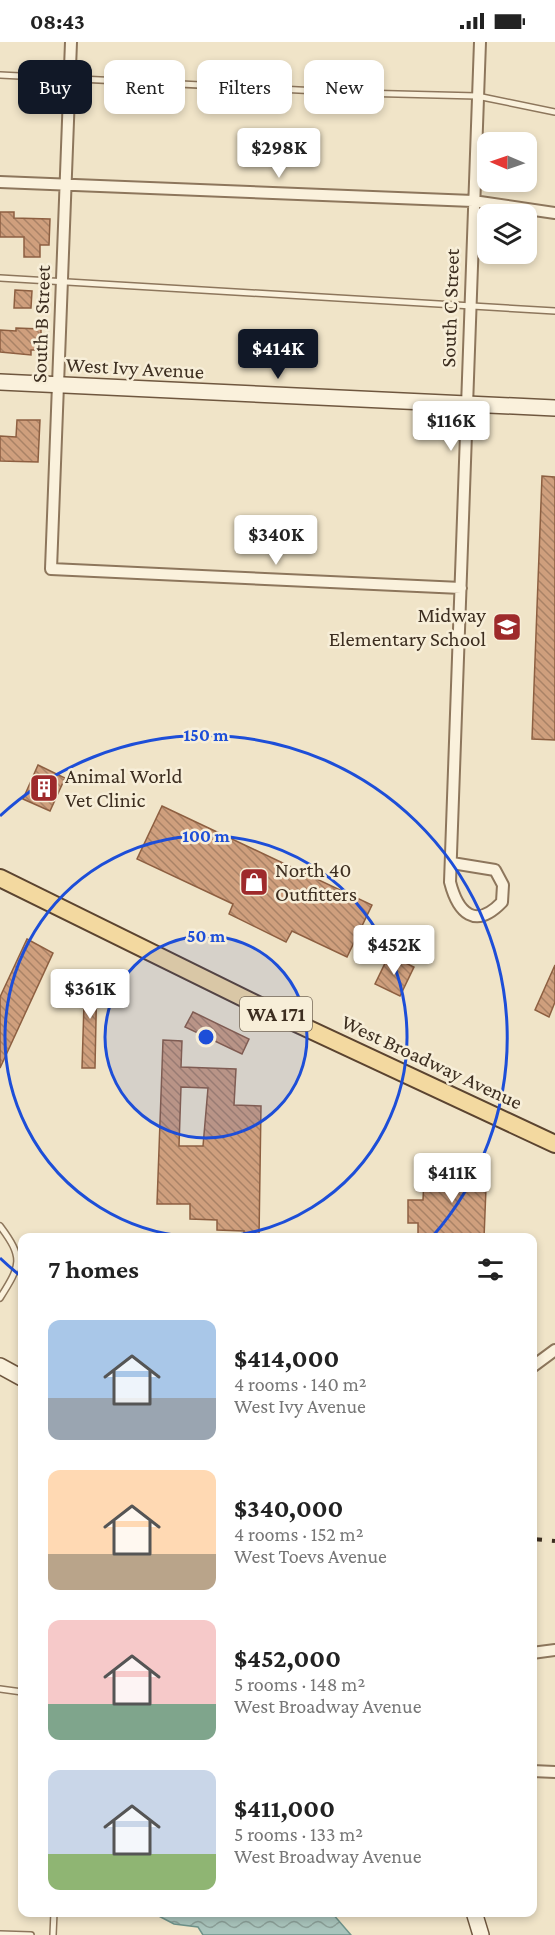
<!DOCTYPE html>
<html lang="en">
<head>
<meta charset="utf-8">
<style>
  body { margin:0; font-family:"Crimson Pro",serif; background:#f2f2f2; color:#222; height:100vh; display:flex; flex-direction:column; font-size:22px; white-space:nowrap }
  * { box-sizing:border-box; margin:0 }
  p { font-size:20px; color:#767676 }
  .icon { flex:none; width:33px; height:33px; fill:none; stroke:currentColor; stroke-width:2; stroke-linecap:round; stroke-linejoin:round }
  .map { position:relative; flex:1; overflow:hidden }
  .panel { position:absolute; left:18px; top:1191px; width:519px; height:684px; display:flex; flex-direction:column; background:#fff; border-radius:12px; box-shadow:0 3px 9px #0003 }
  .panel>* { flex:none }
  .banner { position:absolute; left:18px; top:18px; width:519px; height:54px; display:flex; gap:12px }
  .needle { width:39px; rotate:272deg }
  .tools { position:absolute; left:477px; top:90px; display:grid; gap:12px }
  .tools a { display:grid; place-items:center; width:60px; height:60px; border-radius:12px; background:#fff; box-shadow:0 3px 9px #0003; font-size:30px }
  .price { position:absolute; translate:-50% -51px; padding:0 14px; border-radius:6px; background:#fff; color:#222; font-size:20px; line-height:39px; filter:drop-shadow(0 2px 3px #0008) }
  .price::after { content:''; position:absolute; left:50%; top:36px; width:18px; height:14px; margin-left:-9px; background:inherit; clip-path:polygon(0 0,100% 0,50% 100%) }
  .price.current { background:#111827; color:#fff }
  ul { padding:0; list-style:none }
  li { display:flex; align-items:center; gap:18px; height:150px; padding:0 30px }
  li span { display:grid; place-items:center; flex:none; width:168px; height:120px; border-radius:12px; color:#555 }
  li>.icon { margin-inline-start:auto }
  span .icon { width:72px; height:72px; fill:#fffc; stroke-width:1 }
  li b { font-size:26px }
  h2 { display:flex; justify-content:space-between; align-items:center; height:72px; padding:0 30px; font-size:26px }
  .tag { padding:0 21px; border-radius:12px; background:#fff; box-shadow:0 3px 9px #0003; font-size:21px; line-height:54px }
  .tag.current { background:#111827; color:#fff }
  .status { display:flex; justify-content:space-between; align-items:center; height:42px; padding:0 30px; background:#fff; direction:ltr }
  .status svg { height:16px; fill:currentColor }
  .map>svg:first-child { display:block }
  .water { fill:url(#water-waves); stroke:#6f938a; stroke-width:1.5 }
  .building { fill:url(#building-back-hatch); stroke:#8d5f41; stroke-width:1.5; fill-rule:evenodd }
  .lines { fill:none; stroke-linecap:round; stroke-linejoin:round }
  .lane-casing { stroke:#8d765c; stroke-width:8 }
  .street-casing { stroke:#8d765c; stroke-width:14 }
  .secondary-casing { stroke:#6f573f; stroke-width:18 }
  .primary-casing { stroke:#5b4430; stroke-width:20 }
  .lane { stroke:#faf1dc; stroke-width:5 }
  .street { stroke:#faf1dc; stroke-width:10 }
  .secondary { stroke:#faf1dc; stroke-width:15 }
  .primary { stroke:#f3d9a0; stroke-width:16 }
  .rail { stroke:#3d2e20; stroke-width:4; stroke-dasharray:10 10; stroke-linecap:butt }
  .ring { fill:none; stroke:#1d4ed8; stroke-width:3 }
  .labels { text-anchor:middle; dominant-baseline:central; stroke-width:5; stroke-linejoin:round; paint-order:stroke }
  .shield { fill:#f7eed8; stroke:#756857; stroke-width:1.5 }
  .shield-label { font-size:20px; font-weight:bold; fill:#3d2e20 }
  .street-label { font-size:21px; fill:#3d2e20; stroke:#f7eed8 }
  .poi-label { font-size:21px; fill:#3d2e20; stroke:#f7eed8; text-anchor:start }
  .centre { fill:#1d4ed8; stroke:#f7eed8; stroke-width:3 }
  .ring-label { font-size:18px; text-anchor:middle; font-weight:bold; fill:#1d4ed8; stroke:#f7eed8; stroke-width:5; stroke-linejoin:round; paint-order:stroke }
</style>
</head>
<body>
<div class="status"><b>08:43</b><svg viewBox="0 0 49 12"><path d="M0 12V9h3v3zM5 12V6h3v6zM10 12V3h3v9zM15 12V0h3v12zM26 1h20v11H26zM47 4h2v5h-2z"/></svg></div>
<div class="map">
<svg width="555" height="1893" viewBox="0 0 555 1893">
  <defs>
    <pattern id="water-waves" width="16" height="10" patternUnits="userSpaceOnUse" patternTransform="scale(1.5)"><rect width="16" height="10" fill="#a9c4bc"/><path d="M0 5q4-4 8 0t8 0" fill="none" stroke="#8ba098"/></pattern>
    <pattern id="building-back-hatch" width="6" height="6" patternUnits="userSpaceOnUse" patternTransform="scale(1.5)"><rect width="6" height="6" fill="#cf9f7d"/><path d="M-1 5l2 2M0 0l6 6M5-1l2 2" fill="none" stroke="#a98266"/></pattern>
  </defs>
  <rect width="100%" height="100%" fill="#f0e4c8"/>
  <!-- water -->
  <path class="water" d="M153,1871H332L351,1893H203L198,1885L174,1882Z"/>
  <!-- building -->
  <path class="building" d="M0,170H14V176L50,177L49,203H40V215H24V195H0Z
    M15,248L32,249L31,266H14Z
    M16,286L41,287V308H31V313L0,310V288L16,289Z
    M17,378H40L38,420L0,419V394L16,395Z
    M542,434L555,435V698L532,697Z
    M38,723L65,736L50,769L23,757Z
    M162,764L372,863L347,915L292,889L286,900L229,872L233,862L137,817Z
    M27,897L53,911L0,1026V955Z
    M389,913L414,925L400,954L375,942Z
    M555,923V960L549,975L535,968Z
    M85,929L97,930L95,1026H82Z
    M193,970L249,997L242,1012L185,985Z
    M163,998L182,999L181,1025L236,1027L234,1063L261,1064L259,1196H244V1189L217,1188V1178L190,1177V1162H157ZM181,1045L208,1046L203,1104H179Z
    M447,1120L487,1121L484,1196H418V1181H408V1158H423L424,1136L447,1137Z"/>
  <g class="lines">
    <!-- lane casing -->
    <g class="lane-casing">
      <path id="lane" d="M0,33L358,51L477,54L555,70
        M0,236L555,269
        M0,1184C24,1216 21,1223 0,1256
        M22,1641V1650
        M0,1647L22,1650
        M0,1892L31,1893
        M53,1893L54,1870"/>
    </g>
    <!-- street casing -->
    <g class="street-casing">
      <path id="street" d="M71,0L51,527L461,546
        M0,140L473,159L555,171
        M452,821L495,828L503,843L502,860C475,888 458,871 450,840L480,0
        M532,1325L555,1308
        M532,1611L555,1608
        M532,1729L555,1730"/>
    </g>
    <!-- secondary casing -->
    <g class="secondary-casing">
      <path id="secondary" d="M0,340L555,366
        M0,1324L22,1336
        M474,1870L481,1893"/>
    </g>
    <!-- primary casing -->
    <g class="primary-casing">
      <path id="primary" d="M0,836L268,968L555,1102"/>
    </g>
    <!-- lane -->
    <use href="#lane" class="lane"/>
    <!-- street -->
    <use href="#street" class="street"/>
    <!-- secondary -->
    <use href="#secondary" class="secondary"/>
    <!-- primary -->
    <use href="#primary" class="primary"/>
    <!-- rail -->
    <path class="rail" d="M532,1497L555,1499"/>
  </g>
  <!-- distance rings -->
  <circle cx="206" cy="995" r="101" fill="#1d4ed8" fill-opacity=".12"/>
  <g class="ring">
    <circle cx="206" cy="995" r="101"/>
    <path d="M190 1195A201 201 0 1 1 222 1195"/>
    <path d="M22 1235A302 302 0 0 1 0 1216M0 774A302 302 0 0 1 432 1195"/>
  </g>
  <!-- icons -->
  <defs>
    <g id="school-square" transform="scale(1.5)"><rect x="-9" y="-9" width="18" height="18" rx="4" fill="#9e2a2b" stroke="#f7eed8"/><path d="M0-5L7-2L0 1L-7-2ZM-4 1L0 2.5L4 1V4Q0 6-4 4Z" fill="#fff"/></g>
    <g id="building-square" transform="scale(1.5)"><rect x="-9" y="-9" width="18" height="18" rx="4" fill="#9e2a2b" stroke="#f7eed8"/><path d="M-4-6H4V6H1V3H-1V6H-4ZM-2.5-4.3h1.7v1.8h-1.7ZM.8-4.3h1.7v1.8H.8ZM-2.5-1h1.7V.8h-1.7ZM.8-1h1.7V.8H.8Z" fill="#fff"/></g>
    <g id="shop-square" transform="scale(1.5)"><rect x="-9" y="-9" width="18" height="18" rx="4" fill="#9e2a2b" stroke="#f7eed8"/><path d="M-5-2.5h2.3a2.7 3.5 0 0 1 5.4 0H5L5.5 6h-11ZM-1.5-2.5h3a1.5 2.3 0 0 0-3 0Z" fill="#fff"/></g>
  </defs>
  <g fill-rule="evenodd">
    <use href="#school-square" x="507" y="585"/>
    <use href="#building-square" x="44" y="746"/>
    <use href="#shop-square" x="254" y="840"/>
  </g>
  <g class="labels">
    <!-- shield labels -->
    <rect class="shield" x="240" y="955" width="72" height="34" rx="4.5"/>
    <g class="shield-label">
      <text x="276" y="972">WA 171</text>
    </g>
    <!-- street labels -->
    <g class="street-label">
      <text transform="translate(450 266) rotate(-88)">South C Street</text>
      <text transform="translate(41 282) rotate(-88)">South B Street</text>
      <text transform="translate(135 326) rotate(3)">West Ivy Avenue</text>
      <text transform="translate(432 1020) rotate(25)">West Broadway Avenue</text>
    </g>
    <!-- poi labels -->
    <g class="poi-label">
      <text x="486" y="573" text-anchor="end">Midway<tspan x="486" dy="24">Elementary School</tspan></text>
      <text x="65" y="734">Animal World<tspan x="65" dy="24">Vet Clinic</tspan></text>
      <text x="275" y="828">North 40<tspan x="275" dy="24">Outfitters</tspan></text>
    </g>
  </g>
  <circle cx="206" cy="995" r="9" class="centre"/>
  <g class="ring-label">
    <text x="206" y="699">150 m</text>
    <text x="206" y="800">100 m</text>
    <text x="206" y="900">50 m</text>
  </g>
</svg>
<div class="tools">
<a><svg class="needle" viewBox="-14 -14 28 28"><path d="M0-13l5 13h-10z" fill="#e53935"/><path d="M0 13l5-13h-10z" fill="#767676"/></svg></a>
<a><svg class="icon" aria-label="layers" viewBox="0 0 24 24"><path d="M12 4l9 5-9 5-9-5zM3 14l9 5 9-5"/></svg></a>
</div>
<b class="price" style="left:279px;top:137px">$298K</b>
<b class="price current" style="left:278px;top:338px">$414K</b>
<b class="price" style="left:451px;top:410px">$116K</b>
<b class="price" style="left:276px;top:524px">$340K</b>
<b class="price" style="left:394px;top:934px">$452K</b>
<b class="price" style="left:90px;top:978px">$361K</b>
<b class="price" style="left:452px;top:1162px">$411K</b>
<div class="banner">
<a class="tag current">Buy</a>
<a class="tag">Rent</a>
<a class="tag">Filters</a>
<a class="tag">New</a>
</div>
<section class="panel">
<h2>7 homes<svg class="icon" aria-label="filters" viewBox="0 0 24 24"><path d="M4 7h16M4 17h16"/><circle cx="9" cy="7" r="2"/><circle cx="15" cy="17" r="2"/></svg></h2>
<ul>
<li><span style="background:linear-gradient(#a9c7e8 65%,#9aa5b1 0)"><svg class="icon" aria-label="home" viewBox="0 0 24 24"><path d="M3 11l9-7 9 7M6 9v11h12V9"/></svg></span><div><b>$414,000</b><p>4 rooms · 140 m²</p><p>West Ivy Avenue</p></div></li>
<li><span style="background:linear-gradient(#ffd9b3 70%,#b9a48a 0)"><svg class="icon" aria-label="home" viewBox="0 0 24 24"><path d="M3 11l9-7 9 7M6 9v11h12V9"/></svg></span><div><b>$340,000</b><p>4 rooms · 152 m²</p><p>West Toevs Avenue</p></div></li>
<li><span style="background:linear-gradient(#f6c9c9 70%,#7fa58c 0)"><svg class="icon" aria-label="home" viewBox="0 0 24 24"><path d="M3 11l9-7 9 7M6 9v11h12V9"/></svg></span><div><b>$452,000</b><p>5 rooms · 148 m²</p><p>West Broadway Avenue</p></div></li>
<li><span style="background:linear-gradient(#c9d6e8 70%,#8fb573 0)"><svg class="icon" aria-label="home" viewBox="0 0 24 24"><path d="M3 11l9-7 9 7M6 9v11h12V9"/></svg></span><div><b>$411,000</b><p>5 rooms · 133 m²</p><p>West Broadway Avenue</p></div></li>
</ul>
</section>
</div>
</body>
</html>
